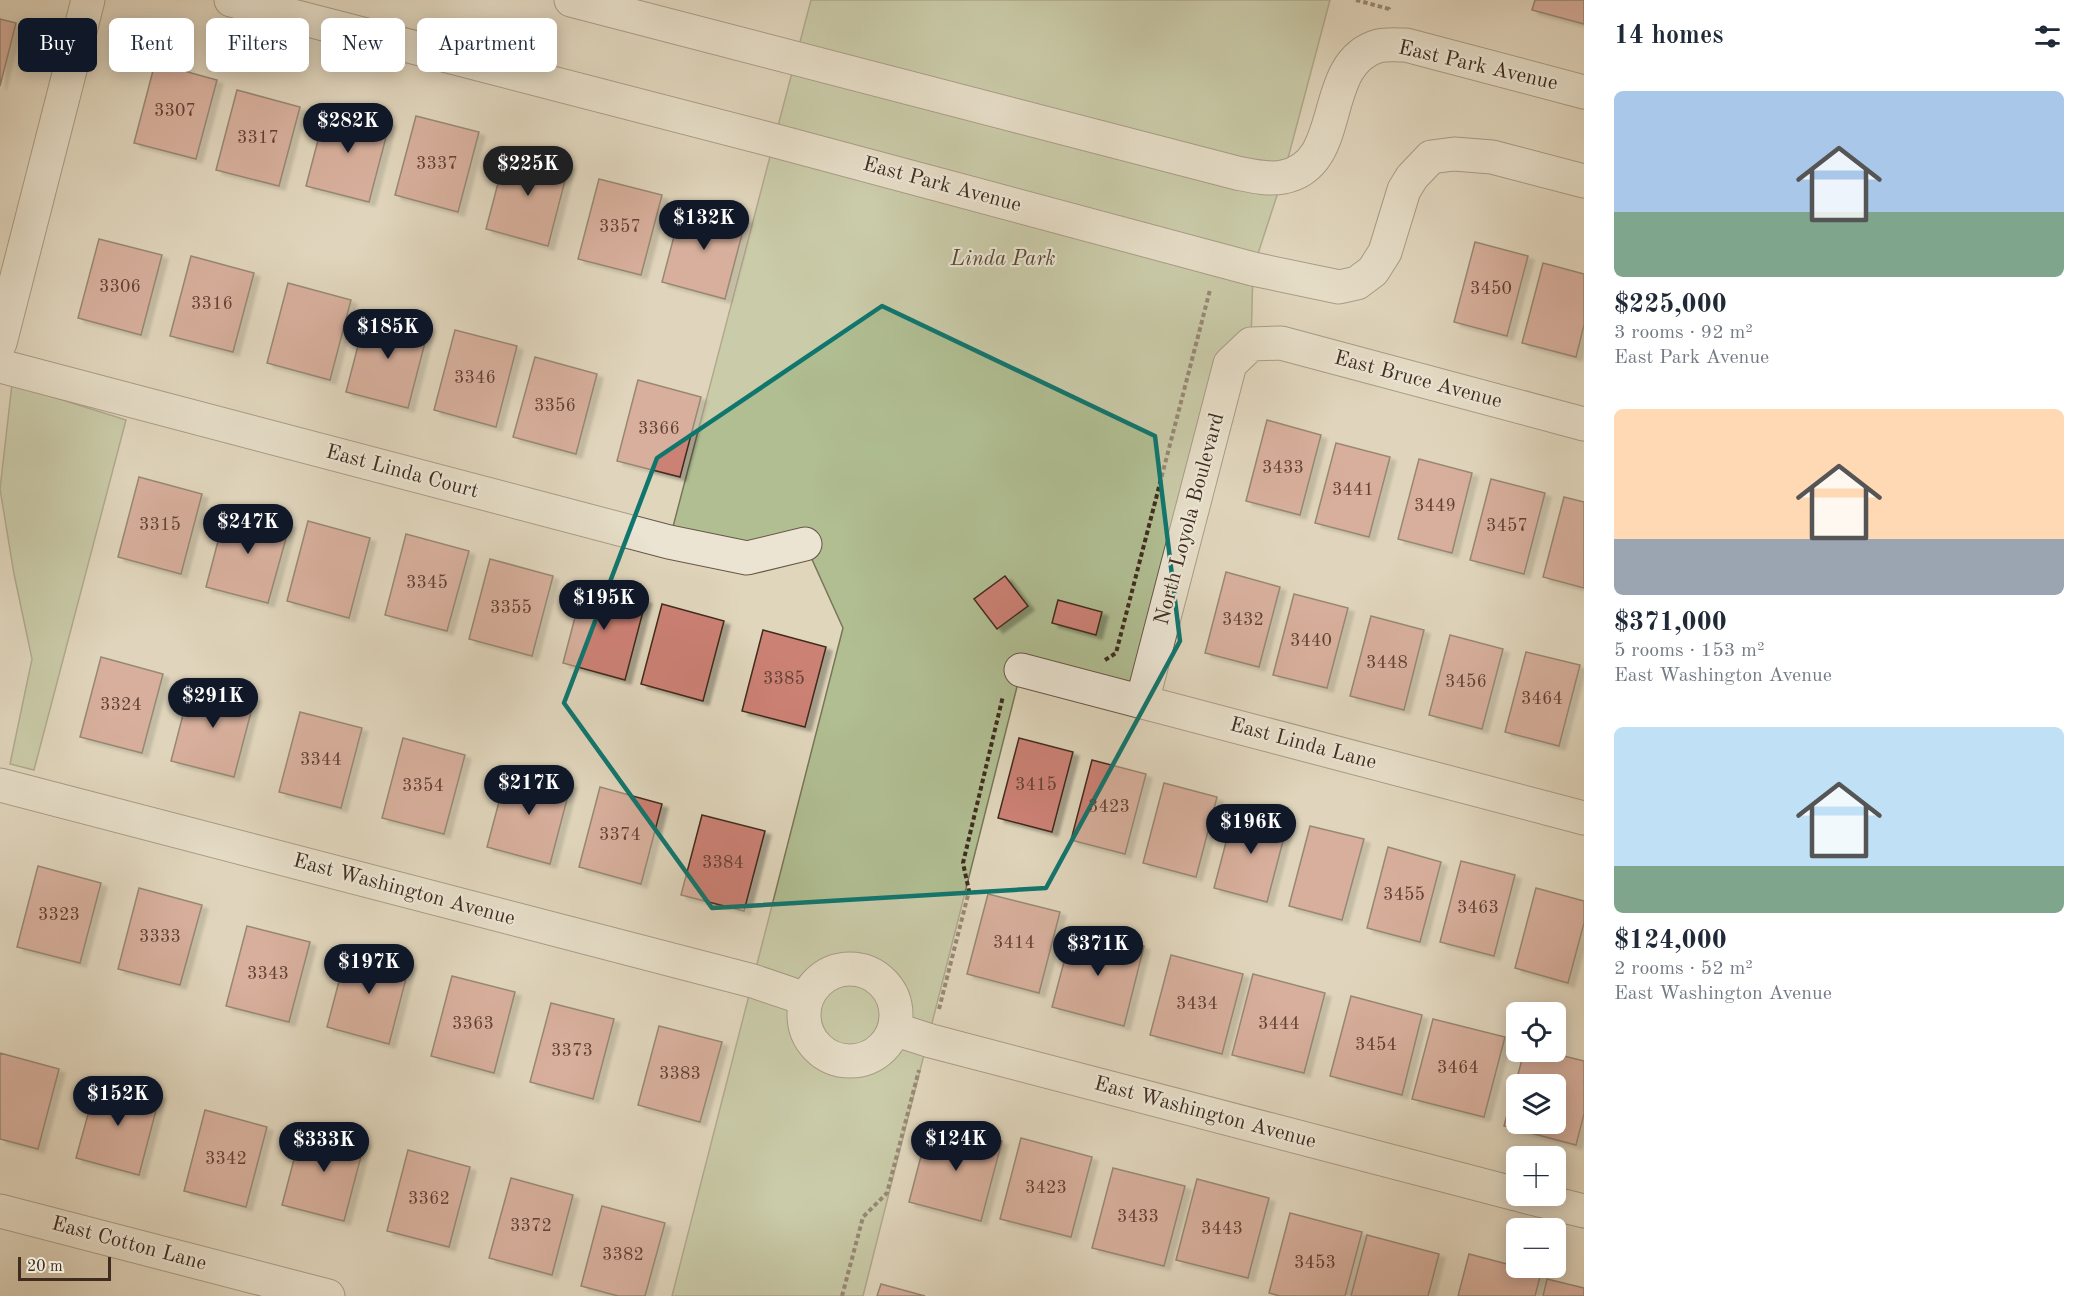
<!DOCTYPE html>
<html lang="en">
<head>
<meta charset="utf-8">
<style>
  body { margin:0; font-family:"Old Standard TT",serif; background:#f6f6f7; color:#1f2937; height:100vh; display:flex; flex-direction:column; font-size:22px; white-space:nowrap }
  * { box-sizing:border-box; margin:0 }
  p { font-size:20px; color:#747a83 }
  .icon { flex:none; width:33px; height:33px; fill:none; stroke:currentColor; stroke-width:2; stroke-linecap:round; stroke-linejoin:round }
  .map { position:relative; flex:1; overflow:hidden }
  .side { display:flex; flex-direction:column; background:#fff; width:510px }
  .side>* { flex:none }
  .guide { position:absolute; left:18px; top:18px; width:570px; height:54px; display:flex; gap:12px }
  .tools { position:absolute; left:1506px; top:1002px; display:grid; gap:12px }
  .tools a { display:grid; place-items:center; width:60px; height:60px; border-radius:9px; background:#fff; box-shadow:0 3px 15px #0003; font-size:30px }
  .scale { position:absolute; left:18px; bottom:15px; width:93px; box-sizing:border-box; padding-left:6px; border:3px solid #402c1f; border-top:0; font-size:16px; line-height:21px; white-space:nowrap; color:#402c1f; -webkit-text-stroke:4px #ebe4d3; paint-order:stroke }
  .price { position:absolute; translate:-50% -51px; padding:0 14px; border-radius:21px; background:#111827; color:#fff; font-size:20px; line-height:39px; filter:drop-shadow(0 2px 3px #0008) }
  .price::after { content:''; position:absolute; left:50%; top:36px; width:18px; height:14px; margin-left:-9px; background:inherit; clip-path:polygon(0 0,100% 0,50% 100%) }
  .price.active { background:#222; color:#fff }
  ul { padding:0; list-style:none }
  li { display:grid; align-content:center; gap:12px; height:318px; padding:0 30px }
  li span { display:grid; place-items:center; height:186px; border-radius:9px; color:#555 }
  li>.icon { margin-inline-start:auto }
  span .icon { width:108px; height:108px; fill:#fffc; stroke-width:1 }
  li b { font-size:26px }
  h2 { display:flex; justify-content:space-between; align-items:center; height:72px; padding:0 30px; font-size:26px }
  .pill { padding:0 21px; border-radius:9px; background:#fff; box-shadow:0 3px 15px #0003; font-size:21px; line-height:54px }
  .pill.active { background:#111827; color:#fff }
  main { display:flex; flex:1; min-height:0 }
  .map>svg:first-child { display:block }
  .park { fill:#b0be92; stroke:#787558; stroke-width:1.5 }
  .building { fill:#cc8175; stroke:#402c1f; stroke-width:1.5; fill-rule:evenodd; filter:url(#shadow) }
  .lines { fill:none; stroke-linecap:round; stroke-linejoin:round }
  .minor-casing { stroke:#685646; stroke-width:35 }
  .path { stroke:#402c1f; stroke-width:4; stroke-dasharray:4.5 3; stroke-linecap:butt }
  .minor { stroke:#ebe4d3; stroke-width:33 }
  .marked { fill:none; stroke:#0f766e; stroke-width:4.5; stroke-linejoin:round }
  .labels { text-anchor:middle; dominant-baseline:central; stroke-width:4.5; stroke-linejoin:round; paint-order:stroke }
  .number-label { font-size:18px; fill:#634134 }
  .street-label { font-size:21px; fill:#402c1f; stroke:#ebe4d3 }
  .park-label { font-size:21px; font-style:italic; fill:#564936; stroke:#ebe4d3 }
</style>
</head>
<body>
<main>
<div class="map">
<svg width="1584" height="1296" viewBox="0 0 1584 1296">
  <defs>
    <filter id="shadow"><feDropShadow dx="6" dy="4" stdDeviation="1.5" flood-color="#0004"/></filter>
  </defs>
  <rect width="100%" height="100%" fill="#e0d6bc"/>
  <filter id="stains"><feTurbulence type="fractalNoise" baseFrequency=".00333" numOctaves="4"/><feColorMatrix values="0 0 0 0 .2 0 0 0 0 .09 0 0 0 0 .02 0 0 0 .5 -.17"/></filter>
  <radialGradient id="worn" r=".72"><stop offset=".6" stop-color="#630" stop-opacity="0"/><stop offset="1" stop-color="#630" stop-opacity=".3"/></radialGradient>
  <!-- park -->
  <path class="park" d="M811,0H1330L1283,177L1253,269L1251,344L1142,702L1021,671L863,1296H672L843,628L805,544L669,542Z
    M12,384L126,420L34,770L10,764L32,659L14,574L0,489Z"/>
  <!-- building -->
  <path class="building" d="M1535,0H1584V24L1532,10Z
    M0,19L16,23L0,86Z
    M155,63L217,80L196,159L134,143Z
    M237,90L300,107L279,186L216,170Z
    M327,106L390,122L369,202L306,186Z
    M416,116L479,132L458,212L395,195Z
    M507,149L569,165L548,246L486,229Z
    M599,179L662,195L641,275L578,259Z
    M683,202L746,219L725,299L662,282Z
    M99,239L162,255L141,335L78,318Z
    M1475,242L1528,256L1507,336L1454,322Z
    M191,256L254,273L233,352L170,336Z
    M1543,263L1584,274V325L1576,357L1522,343Z
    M288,283L351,300L330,380L267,363Z
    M367,311L429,327L408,408L346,392Z
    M455,330L517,346L496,427L434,410Z
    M535,357L597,374L576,454L513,437Z
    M638,380L701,397L680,477L617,461Z
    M1267,420L1321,435L1300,515L1246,501Z
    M1336,443L1390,457L1369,537L1315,523Z
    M1419,459L1472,473L1452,553L1398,539Z
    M139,477L202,494L181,574L118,557Z
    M1491,479L1545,493L1524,574L1470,560Z
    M1564,497L1584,502V588L1543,577Z
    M227,507L290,524L268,603L206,587Z
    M308,521L370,538L349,618L287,601Z
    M406,534L469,551L447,631L385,615Z
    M490,559L553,576L532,656L469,639Z
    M1226,572L1280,587L1259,667L1205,653Z
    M1005,576L1028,606L997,629L974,599Z
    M584,583L646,600L625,680L563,663Z
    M1294,594L1348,608L1327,688L1273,675Z
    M1058,600L1102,612L1096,635L1052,623Z
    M662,604L724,621L703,701L641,684Z
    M1371,616L1424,630L1404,710L1350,696Z
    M763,630L826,647L805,727L742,711Z
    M1450,635L1503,649L1482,729L1429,715Z
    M1526,652L1580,665L1559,746L1505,732Z
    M101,657L163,674L142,753L80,737Z
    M192,680L255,697L234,777L171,761Z
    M300,712L362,728L341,808L279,792Z
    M403,738L465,755L444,834L382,818Z
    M1019,738L1073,752L1052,832L998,818Z
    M1092,760L1146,774L1125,854L1071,840Z
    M508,768L571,784L550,864L487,847Z
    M1164,783L1217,797L1196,877L1143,863Z
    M600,787L662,804L641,884L579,867Z
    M1235,808L1288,822L1267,902L1214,888Z
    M702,815L765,831L744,911L681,895Z
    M1310,826L1364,839L1342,920L1289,906Z
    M1388,847L1441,862L1420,942L1367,928Z
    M1461,861L1515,875L1494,956L1440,942Z
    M38,866L101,883L80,963L17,947Z
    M139,888L202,905L180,985L118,969Z
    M1536,888L1584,901V923L1568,983L1515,968Z
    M988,894L1060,912L1039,993L967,974Z
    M247,926L310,942L289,1022L226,1006Z
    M1073,928L1144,946L1124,1026L1052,1007Z
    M348,947L410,963L389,1044L327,1027Z
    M1171,955L1243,974L1222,1054L1150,1035Z
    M1253,974L1325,993L1304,1073L1232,1055Z
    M452,976L515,992L494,1073L431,1056Z
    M1351,996L1422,1015L1402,1095L1330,1076Z
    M551,1003L614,1019L593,1099L530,1082Z
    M1433,1019L1505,1037L1484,1117L1412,1099Z
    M659,1026L722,1042L700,1122L638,1105Z
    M1524,1052H1548L1584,1061V1114L1576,1145L1504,1126ZM1516,1084H1556V1124H1516Z
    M0,1053L59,1069L38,1149L0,1139Z
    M98,1078L160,1095L139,1175L76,1158Z
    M205,1110L267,1127L246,1207L184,1191Z
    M930,1122L1002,1141L981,1221L909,1202Z
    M303,1125L365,1141L344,1221L282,1205Z
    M1021,1138L1092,1157L1071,1237L1000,1219Z
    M408,1150L470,1167L449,1247L387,1231Z
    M1113,1168L1185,1186L1164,1266L1092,1248Z
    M511,1178L573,1195L552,1275L489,1258Z
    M1197,1179L1269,1198L1248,1278L1176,1260Z
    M602,1206L665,1223L645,1296H618L581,1286Z
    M1290,1213L1362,1232L1345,1296H1280L1269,1293Z
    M1367,1235L1439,1254L1428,1296H1351Z
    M1469,1254L1541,1273L1535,1296H1458Z
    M1547,1279L1584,1288V1296H1543Z
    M881,1284L925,1296H877Z"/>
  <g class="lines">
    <!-- minor casing -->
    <g class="minor-casing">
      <path id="minor" d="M231,0L776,141L1253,269L1339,287L1357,283L1373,271L1385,252L1404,190L1412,177L1431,157L1454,154L1492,157L1584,181
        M571,0L1237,173C1252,176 1268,180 1283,177C1348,165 1317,64 1378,46C1387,44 1398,45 1406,45L1584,92
        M0,343L88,0
        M0,366L669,542L747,558L805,544
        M1021,670L1584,818
        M1142,702L1230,364L1251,344L1281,343L1584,424
        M0,785L753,981L806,999
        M804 1015a46 46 0 1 1 92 0a46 46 0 1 1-92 0Z
        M894,1029L931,1041L1516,1194
        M1523,1196L1584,1211
        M0,1211L328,1296"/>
    </g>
    <!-- path -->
    <path class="path" d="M1356,0L1389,9V12
      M1105,660L1116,653L1210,290
      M939,1009L969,891L963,863L1003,696
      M842,1296L863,1217L887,1193L919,1070"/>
    <!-- minor -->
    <use href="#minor" class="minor"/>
  </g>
  <!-- marked area -->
  <path d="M0 0H1584V1296H0ZM882,306L1155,436L1180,641L1046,888L712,908L564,703L657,458Z" fill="#e0d6bc" fill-opacity=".55" fill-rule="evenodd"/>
  <path class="marked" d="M882,306L1155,436L1180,641L1046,888L712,908L564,703L657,458Z"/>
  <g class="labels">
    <!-- number labels -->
    <g class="number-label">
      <text x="175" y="111">3307</text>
      <text x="258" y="138">3317</text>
      <text x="437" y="164">3337</text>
      <text x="620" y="227">3357</text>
      <text x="120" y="287">3306</text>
      <text x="1491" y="289">3450</text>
      <text x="212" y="304">3316</text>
      <text x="475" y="378">3346</text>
      <text x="555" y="406">3356</text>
      <text x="659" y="429">3366</text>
      <text x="1283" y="468">3433</text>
      <text x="1353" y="490">3441</text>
      <text x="1435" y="506">3449</text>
      <text x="160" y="525">3315</text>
      <text x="1507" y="526">3457</text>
      <text x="427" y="583">3345</text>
      <text x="511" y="608">3355</text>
      <text x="1243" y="620">3432</text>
      <text x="1311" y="641">3440</text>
      <text x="1387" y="663">3448</text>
      <text x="784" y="679">3385</text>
      <text x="1466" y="682">3456</text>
      <text x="1542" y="699">3464</text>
      <text x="121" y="705">3324</text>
      <text x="321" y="760">3344</text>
      <text x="1036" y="785">3415</text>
      <text x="423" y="786">3354</text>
      <text x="1109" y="807">3423</text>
      <text x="620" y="835">3374</text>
      <text x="723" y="863">3384</text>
      <text x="1404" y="895">3455</text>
      <text x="1478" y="908">3463</text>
      <text x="59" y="915">3323</text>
      <text x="160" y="937">3333</text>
      <text x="1014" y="943">3414</text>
      <text x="268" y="974">3343</text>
      <text x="1197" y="1004">3434</text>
      <text x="473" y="1024">3363</text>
      <text x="1279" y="1024">3444</text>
      <text x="1376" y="1045">3454</text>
      <text x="572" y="1051">3373</text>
      <text x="1458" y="1068">3464</text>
      <text x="680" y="1074">3383</text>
      <text x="226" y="1159">3342</text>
      <text x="1046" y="1188">3423</text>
      <text x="429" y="1199">3362</text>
      <text x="1138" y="1217">3433</text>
      <text x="531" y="1226">3372</text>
      <text x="1222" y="1229">3443</text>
      <text x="623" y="1255">3382</text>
      <text x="1315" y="1263">3453</text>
    </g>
    <!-- street labels -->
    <g class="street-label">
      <text transform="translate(1478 66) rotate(13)">East Park Avenue</text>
      <text transform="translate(942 185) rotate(15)">East Park Avenue</text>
      <text transform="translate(1418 380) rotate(15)">East Bruce Avenue</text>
      <text transform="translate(402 472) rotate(15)">East Linda Court</text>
      <text transform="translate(1190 519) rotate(-75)">North Loyola Boulevard</text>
      <text transform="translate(1303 744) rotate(15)">East Linda Lane</text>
      <text transform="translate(404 890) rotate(15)">East Washington Avenue</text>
      <text transform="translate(1205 1113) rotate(15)">East Washington Avenue</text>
      <text transform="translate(129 1244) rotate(15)">East Cotton Lane</text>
    </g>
    <!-- park labels -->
    <g class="park-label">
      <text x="1003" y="259">Linda Park</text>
    </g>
  </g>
  <rect width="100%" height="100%" filter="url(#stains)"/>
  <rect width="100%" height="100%" fill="url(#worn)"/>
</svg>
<div class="tools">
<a><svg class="icon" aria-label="locate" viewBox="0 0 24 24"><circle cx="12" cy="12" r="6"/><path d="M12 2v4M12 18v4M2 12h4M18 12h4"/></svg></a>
<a><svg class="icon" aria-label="layers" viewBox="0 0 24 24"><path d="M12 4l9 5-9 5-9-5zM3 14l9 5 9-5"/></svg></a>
<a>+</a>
<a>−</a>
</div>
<div class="scale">20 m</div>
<b class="price" style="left:348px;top:154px">$282K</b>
<b class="price active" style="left:528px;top:197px">$225K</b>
<b class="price" style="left:704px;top:251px">$132K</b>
<b class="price" style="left:388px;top:360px">$185K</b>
<b class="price" style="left:248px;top:555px">$247K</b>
<b class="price" style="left:604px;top:631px">$195K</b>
<b class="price" style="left:213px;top:729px">$291K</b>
<b class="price" style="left:529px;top:816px">$217K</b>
<b class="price" style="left:1251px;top:855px">$196K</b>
<b class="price" style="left:1098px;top:977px">$371K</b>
<b class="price" style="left:369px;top:995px">$197K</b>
<b class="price" style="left:118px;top:1127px">$152K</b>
<b class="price" style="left:956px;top:1172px">$124K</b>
<b class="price" style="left:324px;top:1173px">$333K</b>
<div class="guide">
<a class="pill active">Buy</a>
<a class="pill">Rent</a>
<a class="pill">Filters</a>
<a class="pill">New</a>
<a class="pill">Apartment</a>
</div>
</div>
<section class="side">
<h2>14 homes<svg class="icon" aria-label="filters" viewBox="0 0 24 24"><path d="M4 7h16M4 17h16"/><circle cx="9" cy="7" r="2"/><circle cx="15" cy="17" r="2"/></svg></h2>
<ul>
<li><span style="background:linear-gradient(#a9c7e8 65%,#7fa58c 0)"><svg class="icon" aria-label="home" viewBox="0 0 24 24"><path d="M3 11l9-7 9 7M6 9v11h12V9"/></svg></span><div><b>$225,000</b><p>3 rooms · 92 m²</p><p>East Park Avenue</p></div></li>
<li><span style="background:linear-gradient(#ffd9b3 70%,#9aa5b1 0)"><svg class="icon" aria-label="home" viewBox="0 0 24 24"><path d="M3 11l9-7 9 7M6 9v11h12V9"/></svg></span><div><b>$371,000</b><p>5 rooms · 153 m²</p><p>East Washington Avenue</p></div></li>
<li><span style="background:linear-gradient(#bfe0f5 75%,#7fa58c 0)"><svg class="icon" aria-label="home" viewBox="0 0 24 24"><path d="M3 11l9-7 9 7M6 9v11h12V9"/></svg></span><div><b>$124,000</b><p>2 rooms · 52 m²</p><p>East Washington Avenue</p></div></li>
</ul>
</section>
</main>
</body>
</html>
